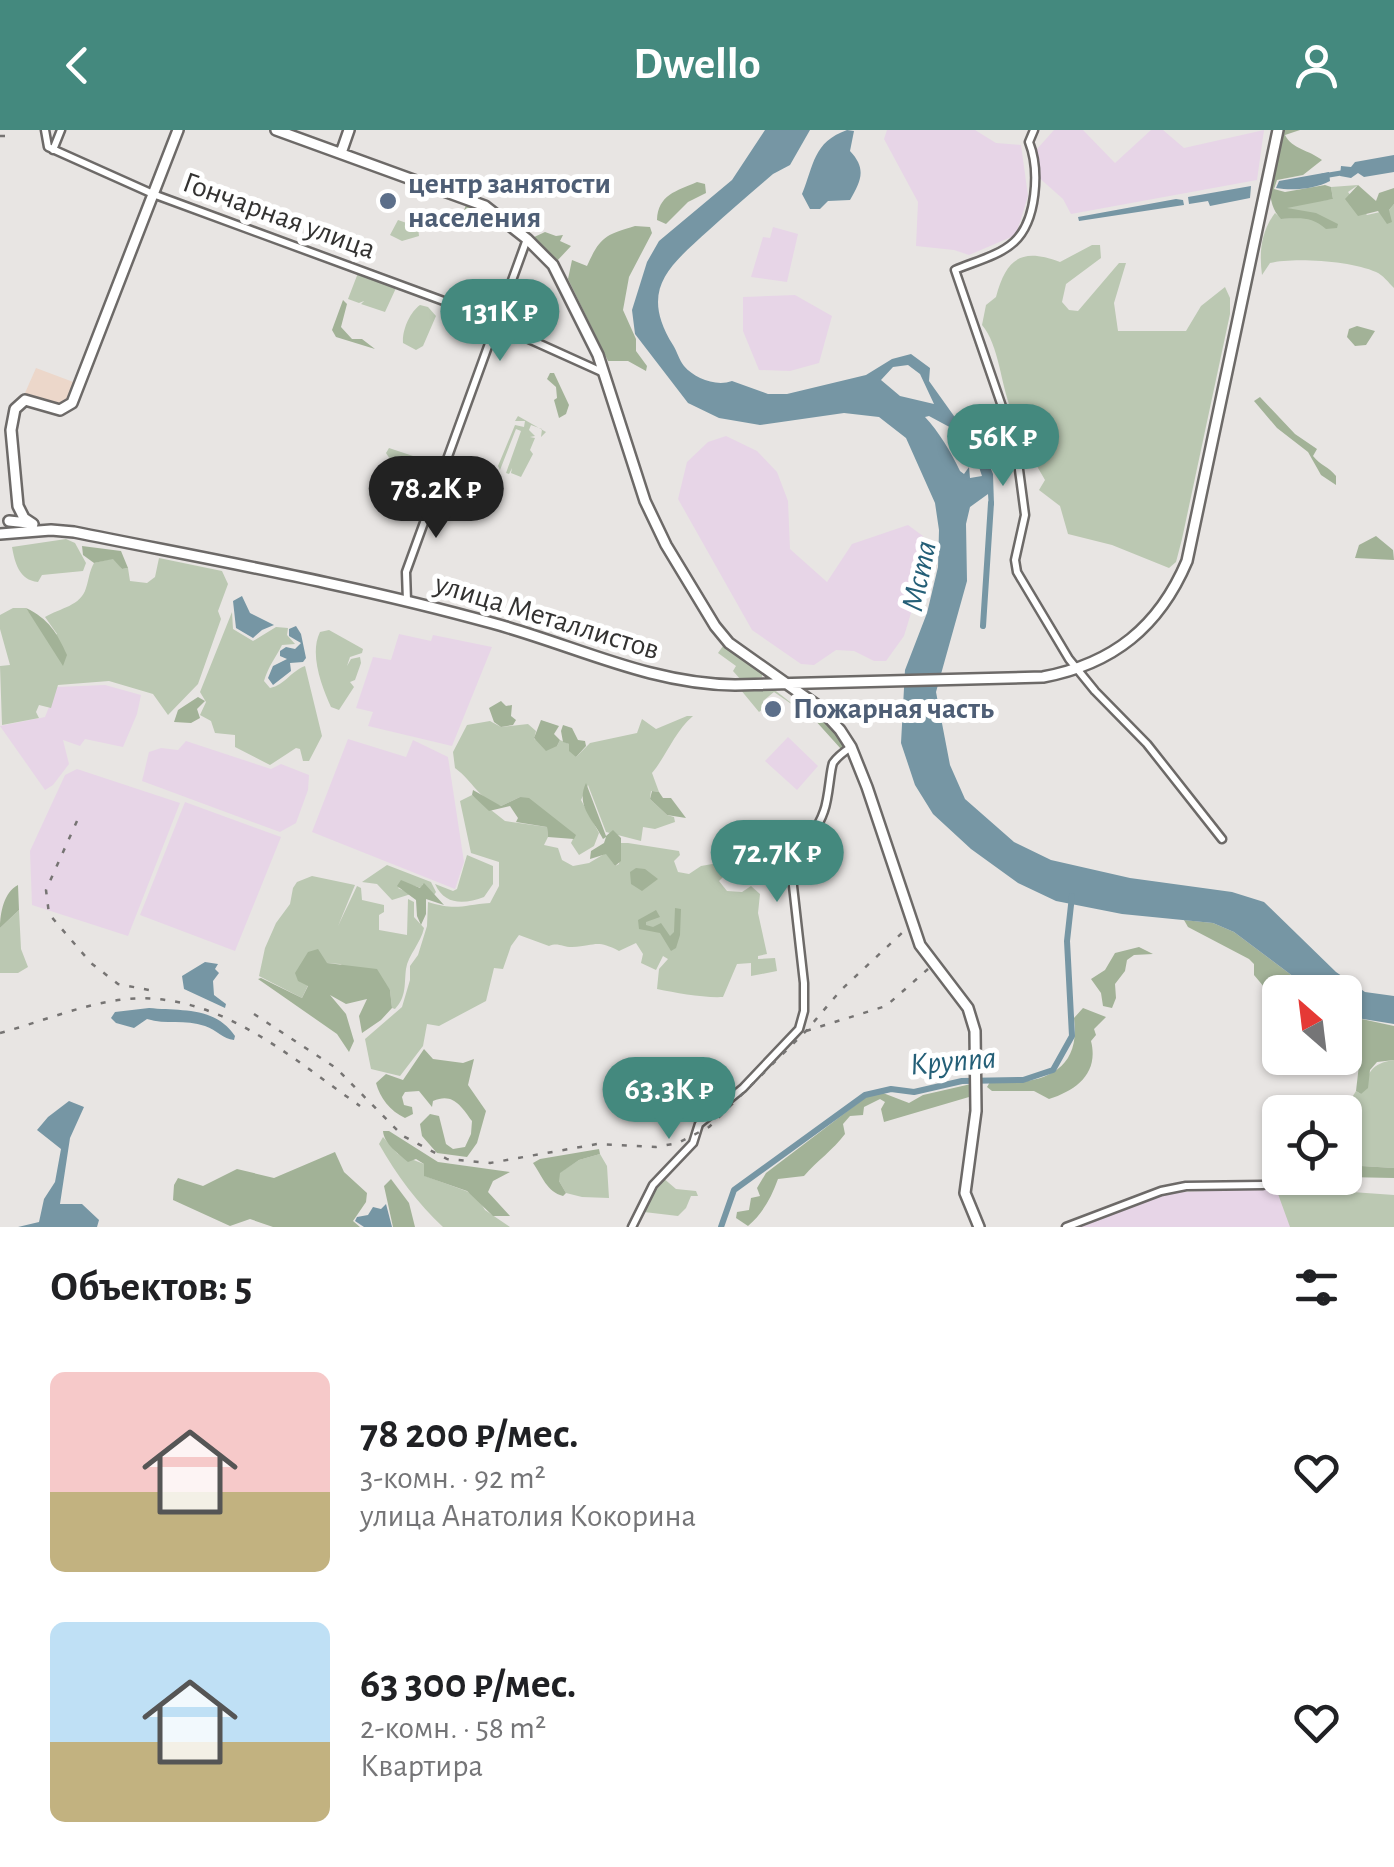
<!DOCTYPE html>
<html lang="ru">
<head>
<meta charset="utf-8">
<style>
  body { margin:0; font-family:"Alegreya Sans",sans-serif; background:#f2f2f2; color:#202124; height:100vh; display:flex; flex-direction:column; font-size:38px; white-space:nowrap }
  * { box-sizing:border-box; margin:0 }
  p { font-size:32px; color:#757577 }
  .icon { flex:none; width:55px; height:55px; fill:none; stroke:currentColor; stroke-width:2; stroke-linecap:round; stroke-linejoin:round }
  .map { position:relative; height:1097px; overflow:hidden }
  .details { display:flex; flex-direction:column; background:#fff; flex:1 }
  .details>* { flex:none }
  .needle { width:65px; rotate:332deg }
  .fabs { position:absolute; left:1262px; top:845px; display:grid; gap:20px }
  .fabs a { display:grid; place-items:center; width:100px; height:100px; border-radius:15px; background:#fff; box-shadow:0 2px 8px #0004; font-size:50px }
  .price { position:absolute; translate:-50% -85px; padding:0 22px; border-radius:35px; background:#44897e; color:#fff; font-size:32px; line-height:65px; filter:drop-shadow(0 2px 5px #0008) }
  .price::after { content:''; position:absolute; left:50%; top:60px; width:30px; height:22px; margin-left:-15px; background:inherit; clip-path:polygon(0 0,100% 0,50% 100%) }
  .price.active { background:#222; color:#fff }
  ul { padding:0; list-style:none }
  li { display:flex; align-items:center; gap:30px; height:250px; padding:0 50px }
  li span { display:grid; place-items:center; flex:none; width:280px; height:200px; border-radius:15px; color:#555 }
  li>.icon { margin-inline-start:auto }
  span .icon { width:120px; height:120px; fill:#fffc; stroke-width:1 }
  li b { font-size:42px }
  h2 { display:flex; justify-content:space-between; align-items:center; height:120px; padding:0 50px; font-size:42px }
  header { display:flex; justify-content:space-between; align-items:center; height:130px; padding:0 50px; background:#44897e; color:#fff; font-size:45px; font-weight:600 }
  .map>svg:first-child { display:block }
  .industrial { fill:#e7d5e7 }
  .education { fill:#ecd7ca }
  .green { fill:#bbc8b2 }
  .forest { fill:#a2b297 }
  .water { fill:#7696a4; fill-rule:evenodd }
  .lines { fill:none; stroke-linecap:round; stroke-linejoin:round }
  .canal { stroke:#7696a4; stroke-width:5 }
  .river { stroke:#7696a4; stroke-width:6 }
  .minor-casing { stroke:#6d6a68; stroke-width:11 }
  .major-casing { stroke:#6d6a68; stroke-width:14 }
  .minor { stroke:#fff; stroke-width:6 }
  .major { stroke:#fff; stroke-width:9 }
  .rail { stroke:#767473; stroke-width:2.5; stroke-dasharray:5 10; stroke-linecap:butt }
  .service-dot { fill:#5c6f8a; stroke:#fff; stroke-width:4 }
  .labels { text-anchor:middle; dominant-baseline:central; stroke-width:10; stroke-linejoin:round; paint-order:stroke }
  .service-label { font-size:30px; font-weight:bold; fill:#4e5e75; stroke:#fff; text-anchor:start }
  .street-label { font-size:30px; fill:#333231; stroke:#fff }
  .water-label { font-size:32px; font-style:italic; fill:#245f77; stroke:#fff }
</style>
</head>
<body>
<header><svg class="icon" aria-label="back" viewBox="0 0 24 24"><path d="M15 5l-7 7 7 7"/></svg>Dwello<svg class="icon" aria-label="person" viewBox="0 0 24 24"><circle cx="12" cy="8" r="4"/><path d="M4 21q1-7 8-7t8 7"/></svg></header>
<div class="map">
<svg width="1394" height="1097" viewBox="0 0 1394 1097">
  <rect width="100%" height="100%" fill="#e8e5e3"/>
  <!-- industrial -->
  <path class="industrial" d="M887,0H975L996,13L1021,15L1028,66L1016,105L969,125L954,120L916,116L918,72L884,9Z
    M1054,0H1083L1115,33L1151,0H1163L1184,18L1264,0L1257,50L1071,84L1063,69L1036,45L1037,19Z
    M773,97L798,104L787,152L751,147L763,107L770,108Z
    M795,165L832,186L819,233L790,241L759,240L743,201V167Z
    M726,306L757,321L777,342L788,371L790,419L827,452L852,414L908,395L923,406L927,437L912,465L915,470L904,506L886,531H874L854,521L836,520L814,535L801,534L752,500L678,369L687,332L708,312Z
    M399,504L431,511L433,505L492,517L452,616L368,596L373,582L356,578L373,527L391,530Z
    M105,555L141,565L137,584L123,617L85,609L80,616L63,610L69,634L53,655L45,660L0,596L45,587L57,557Z
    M788,607L818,636L797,660L765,631Z
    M348,609L406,627L413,610L448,627L464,732L455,759L312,702Z
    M186,611L271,639L281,634L309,645L308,660L296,693L280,702L142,651L149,622L161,618L178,620Z
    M77,639L180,673L128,806L32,775L30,721L65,645Z
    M185,672L281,707L235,821L140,785Z
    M1294,1056V1097H1078L1167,1063Z"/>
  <!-- education -->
  <path class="education" d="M36,238L76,253L64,275L25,263Z"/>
  <!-- green -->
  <path class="green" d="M1358,55L1348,62L1367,85L1389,80L1394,74V158C1388,152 1383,145 1376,142C1352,131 1294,127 1270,133L1262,145C1259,122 1261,102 1275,83L1282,89L1305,87L1337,97L1286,79L1289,75L1333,69L1331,57Z
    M398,90L418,97L419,106L402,111L390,105Z
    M1092,115H1100L1101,128L1066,154L1062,172L1069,180L1078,181L1119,133H1126L1114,173L1118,201H1186L1201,176L1225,157L1230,168V184L1182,409L1176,432L1169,438L1112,415L1068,404L1060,376L1039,360L1045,350L1034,331L1024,332L1020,316H1032L1035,310C1029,298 1017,293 1011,279C1001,255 999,215 982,195L986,175L996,167C1006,129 1021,117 1060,132Z
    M358,143L396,158L385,182L361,174L364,171L359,173L348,169Z
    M420,175L428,177L436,186L423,216L416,220L403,213C402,200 410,182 420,175Z
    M518,286L546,302L541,307L542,299L531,295L529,300L535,306L530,307L535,308L530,320L533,324L521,347L511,343L512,338L509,344L506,343L521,301L516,299L500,340L498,336L515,295L524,297L525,291H515Z
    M389,318L416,327L437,340V344L428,342L425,335C411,342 394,337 386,323Z
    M66,409L75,413L86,433L83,441L42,445L38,452C19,450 15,433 12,417Z
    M114,428L122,439L128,438L130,451L147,453L155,447L159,428L222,441L228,454L218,481L221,489L198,554L168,585L153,564L109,551L58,555L51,578L39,575L36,582L39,588L2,595L0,536L10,535L0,499V485L13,478H26L49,510L57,504L45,487C60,478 81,476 86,458C89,449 89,442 94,433Z
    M232,482L233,499L253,511L276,497L288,498L287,505L295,514L282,515C276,527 268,537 264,551L270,558C285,555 291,541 305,536L322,606L309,631H303L300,619L296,618L270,635L235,617V605L215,603L211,591L200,585L206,572L200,562Z
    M329,500L363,519L362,523L350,527L347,536L351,529L360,527L361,533L355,550L350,552L354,557L339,580L331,577C322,557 309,524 320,502Z
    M723,516L763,542L762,547L741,550L733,541L736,536L718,523Z
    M772,558L803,582L774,562L763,571L764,578L759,582L740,559Z
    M687,586H693C675,601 667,625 652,643L659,662L651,661L650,669L667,685L674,687L675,692L655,699L643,697L641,711L606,702L588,655L581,670L599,703L594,716L579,725L571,713L575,705L520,667L501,676C477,668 474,652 455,638L453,622L467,595L490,591L501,597L528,594L536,601L534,609L557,616L560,610L569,614L576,627L590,613L637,603L642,589L656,599Z
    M472,665L505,691L547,697L548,707L544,715L558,718L562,730L573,736L589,733L606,723L615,736L619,734L621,713H628L679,721L680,725L674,731L678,742L689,744L701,736L718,733L726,738L725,745L719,751L727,761L742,762L751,756L760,764L758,783L767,824L758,826V829L775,828L777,841L751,846V833L737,834L723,867C703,868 677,863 657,859L659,839L668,829L663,826L656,840L641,833L643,824L636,813L619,821C596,809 596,816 572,817C562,817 558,812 549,816L519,805L511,816L503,839L494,838L486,871L439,896L427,894L423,916L400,946L371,939L365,909L402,877L410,850V836L418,825L427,796L428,772C456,781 463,775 490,773L499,756V732L471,723L460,671Z
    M467,725L493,736V754L484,767C465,774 445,776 435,754L453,761L457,759Z
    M387,735L431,752L436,762L434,765L423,754L421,758L405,753L398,758L411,764L392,770L377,754L362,752Z
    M312,746L355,755L338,796L357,756L361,758L362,770L384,775V782L379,785V800L407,805L408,769L414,772V787L424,798C421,813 408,825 406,839C404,854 407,866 395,879L392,878L390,860L340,834L326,833L321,828L302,868L259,846L265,818L276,793L290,774L293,758L297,752Z
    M19,780L21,819L28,837L18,843H0V798Z
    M1394,930V1038L1345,1035L1343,982L1356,961L1361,964C1368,943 1371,933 1394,930Z
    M383,1007L398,1024L424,1034L425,1046L466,1061L477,1067L485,1080L510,1097H443C418,1074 396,1044 379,1014Z
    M600,1024L607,1036L609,1068L582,1067L566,1063L559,1051V1043L579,1030Z
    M662,1047L676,1059L696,1061L698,1066H691L686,1078L678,1086L644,1082Z
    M1310,1059L1394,1065V1097H1290L1278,1064Z"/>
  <!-- forest -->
  <path class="forest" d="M1282,0H1300L1285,5C1292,19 1309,20 1322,30L1303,45L1277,50L1274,59L1285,62L1325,55L1331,57L1333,69L1287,78L1316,83L1338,94L1337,98L1326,99C1311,86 1300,88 1281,89C1259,67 1276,26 1282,0Z
    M697,52L705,54L706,63L688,72L666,94L657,90C658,65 676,61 697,52Z
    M1358,55L1376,71L1379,63L1394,58V74L1389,80L1392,92L1387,94L1378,81L1358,86L1345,69Z
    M467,72C478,76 493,82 498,94L493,100L461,89Z
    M635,96L650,97L652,103L629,147L623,180L636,209V221L647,236L646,241L628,231H608L568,149L572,130L587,136C600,107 605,105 635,96Z
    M545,102L556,106L563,105L560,111L571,116L556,132L532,108Z
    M343,170L347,174L341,197L352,209H362L375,219L336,207L332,200Z
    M1357,196L1375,201L1366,215L1355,216L1347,207L1349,199Z
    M550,243H554L569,275L566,284L559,288L554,270L557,268L556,257L547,249Z
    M1260,267L1295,304L1317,319L1313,326C1320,335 1329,337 1336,346V355L1321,345L1308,322L1277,298L1254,271Z
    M1376,406L1393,420L1394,430L1355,428L1359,415Z
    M82,416L121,421L128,438L122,439L113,429L94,433L83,425Z
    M26,478C49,489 57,503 67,525L63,536Z
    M786,558L828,588L846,619H841Z
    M198,567L205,571L197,579L200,588L191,593L174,592L178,580Z
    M501,571L506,576L512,575L511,586L516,590L513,595L501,597L494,592L489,578Z
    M541,590L559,596L554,604L560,610L557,616L546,621L534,608Z
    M563,595L572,598L578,610L585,611L586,616L576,627L569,621V614L563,612L561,601Z
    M586,653L606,706L613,700L621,708V731L615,736L606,724L590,729L591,721L604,713L606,707L603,709C594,690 575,676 586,653Z
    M473,660L501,676L520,667L529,668L576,705L574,709L548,707L547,697L516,692L518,688L510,676L489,681L472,665Z
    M652,661L659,662L663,668H671L686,688L667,685L650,669Z
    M636,738L645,739L658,749L642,761L631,754L630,742Z
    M401,750L420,758L424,753L444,775L426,769V784L421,795L417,786L416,770L397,756Z
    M18,755L19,780L0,798C0,783 4,762 18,755Z
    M675,778L681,779L680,805L676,818L671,821L660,803L639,799L638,790L656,780L660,787L646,792V795L653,797L661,793L670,806L674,802Z
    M1184,790L1213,793L1234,802L1314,862H1280V876L1254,845V834L1249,829L1188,797Z
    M1139,817L1153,824L1134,825L1127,830L1125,841L1115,854L1116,868L1112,878L1103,876L1101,863L1091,849L1105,840L1115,823Z
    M318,819L327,833L377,839L390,860L392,878L381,890L362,903L359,886L367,869L346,874L330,865L346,884L354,911L349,922L337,904L258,849L261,848L302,868L308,856L298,851L295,843L308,822Z
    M1083,878L1106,887L1094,899L1096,905L1091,911C1099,943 1077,960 1049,969L1034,961H992L987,957L990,952C1036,956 1082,945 1074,888Z
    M1345,882L1357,888L1394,896V930L1377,932L1370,940L1368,958L1361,964L1356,961L1359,935L1354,924L1345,921Z
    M424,919L433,929L463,933L474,929L468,955L486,981L477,1013L467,1027L437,1023L422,1006L420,994L430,984L439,986L446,1014L453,1019L465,1017L471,1004L472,991C461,976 453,962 433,971L432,977L419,961L405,962L402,967L404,975L412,977L413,984L405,988C390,981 380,968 376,953L386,944L403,950Z
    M971,954L969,967L884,992L881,979L885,972L880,969L864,977L863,985L850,986L843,994L845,1004C833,1020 817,1031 804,1046L778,1049C771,1068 763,1083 748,1096L736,1088L737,1082L749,1080L751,1068L760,1066L757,1058L766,1043L866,967L883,963L909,973L923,965Z
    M383,1001H389L438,1032L510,1042L493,1051L488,1062L510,1086H493L467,1061L424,1046V1034L416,1029L408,1032C399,1024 384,1014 383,1001Z
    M599,1019L600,1024L579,1030L560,1043L559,1051L566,1063L563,1066C547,1062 542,1046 533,1033L540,1029Z
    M335,1022L344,1042L367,1063L366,1072L353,1091L360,1097H273L250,1089L230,1096L173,1070L174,1055L178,1048L203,1056L237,1039L274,1048Z
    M1345,1035L1394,1038V1048L1345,1047Z
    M391,1049L409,1073L415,1097H393L384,1056Z"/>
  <!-- water -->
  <path class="water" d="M765,0H810L790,35L773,44C751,63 730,81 709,100C668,137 639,160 673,215C677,221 679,230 684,236C694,248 716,257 732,251L768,264H787L866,245L892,229L911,224L930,238L929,251L954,286L975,300L993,344L994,375L989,379L988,364L970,377L966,394L967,451L936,562L950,635L965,669L1014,712L1051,730L1130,748L1232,762L1264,772L1336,842L1365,862L1394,866V894L1357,888L1345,882V862H1314L1234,802L1213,793L1122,784L1056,771L1018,753L971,719L933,684L915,655L901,613L905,540L927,483L938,437L939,400L935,373L906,308L879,287L844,283L760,295L719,288L688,273L635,204L632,180L647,132L659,111L732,50ZM908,235L920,244L934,274L900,266L881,250L893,237ZM929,286L955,300L970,323L974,322L982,346L970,348L969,337L964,344L960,341C951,322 939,302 925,287Z
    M847,0L854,1L850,21C867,39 861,51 850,70L828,71L820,79H810L802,64C814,35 813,12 847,0Z
    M1394,25V42L1364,47L1358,43L1351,48L1340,46L1341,36L1351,37L1355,32Z
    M1329,42L1330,51C1315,59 1293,61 1276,58L1279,51Z
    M1251,56L1250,68L1210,76L1208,71L1189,74L1188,67Z
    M1176,69L1183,70L1184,75L1079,91L1078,87Z
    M242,466L250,483L274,495L262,500L253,508L236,498L233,471Z
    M296,496L301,504L306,528L303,532L290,533L291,541L273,555L268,548L273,536L287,529L280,526V521L286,517L295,519L301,513L289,506V499Z
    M205,832L218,834L215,839L219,843L213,851L214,865L226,874L225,878L184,859L182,846Z
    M149,878C179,881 215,876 235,906L234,910C223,909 217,900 205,896C185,889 166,895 147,889L134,898L116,893L111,888L115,882Z
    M69,971L84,977L70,1008L60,1074H82L99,1090L97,1097H18L39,1092L44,1069L55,1052L61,1019L37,1000L48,987Z
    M386,1074L392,1097H364L355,1091L357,1087L368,1085L373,1077L381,1079Z"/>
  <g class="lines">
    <!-- canal -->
    <path class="canal" d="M1323,46L1347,42"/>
    <!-- river -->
    <path class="river" d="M983,496L991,373
      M721,1097L734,1060L865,965L891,959L914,962L962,951L1023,950L1053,940L1072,906L1067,811L1072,766"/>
    <!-- minor casing -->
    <g class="minor-casing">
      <path id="minor" d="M45,0L48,17L153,64L449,173L604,243
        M1034,0L1029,12C1040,40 1037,91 1014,112C999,126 973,132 955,140L1016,317L1025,385L1015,430L1017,442L1069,529L1095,561L1147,614L1222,709
        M53,20L61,0
        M407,471L406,442L527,109
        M632,1097L653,1055L693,1013L699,994L743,958L799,899L804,881V853L792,747C796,721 816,706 824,681C829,668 830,640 833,633C837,627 845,621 851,617
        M1066,1097L1161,1061L1186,1056L1263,1055"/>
    </g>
    <!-- major casing -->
    <g class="major-casing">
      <path id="major" d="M276,0L485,76L527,109L553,135L598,225L645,371L666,415L715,496L729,513L818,576L840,600L851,617L867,657L920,815L968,878L975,901L976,981L965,1063L979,1097
        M341,23L349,0
        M9,391L28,393
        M33,394L24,388L18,376L11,300L15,279L25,270L60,280L72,273L178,0
        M0,404L51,400L74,402C213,430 355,455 492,493C574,515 649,554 735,555L1043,547C1113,534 1159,497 1187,431L1278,0"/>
    </g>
    <!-- minor -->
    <use href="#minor" class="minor"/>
    <!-- major -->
    <use href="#major" class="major"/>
    <!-- rail -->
    <path class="rail" d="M0,6H5
      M77,691L46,760L49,784L91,833L118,854L149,860
      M254,884L336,938L403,1006L447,1029L490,1033L597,1014L656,1017L678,1013L709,997L806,901L841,860L903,802
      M806,901L886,876L928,839
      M0,903C41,892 85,873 127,869C218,861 290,927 360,976"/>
  </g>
  <!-- markers -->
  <g class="service-dot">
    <circle cx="388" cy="71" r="10"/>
    <circle cx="773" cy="579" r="10"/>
  </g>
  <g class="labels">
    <!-- service labels -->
    <g class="service-label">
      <text x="408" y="54">центр занятости<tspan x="408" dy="34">населения</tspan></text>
      <text x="793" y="579">Пожарная часть</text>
    </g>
    <!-- street labels -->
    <g class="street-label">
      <text transform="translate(279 86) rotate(20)">Гончарная улица</text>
      <text transform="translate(547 487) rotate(17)">улица Металлистов</text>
    </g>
    <!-- water labels -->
    <g class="water-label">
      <text transform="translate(919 446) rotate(-78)">Мста</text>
      <text transform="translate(953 931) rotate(-5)">Круппа</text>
    </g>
  </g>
</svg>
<div class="fabs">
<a><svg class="needle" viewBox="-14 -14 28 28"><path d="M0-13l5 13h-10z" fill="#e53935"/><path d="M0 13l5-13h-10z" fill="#757577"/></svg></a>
<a><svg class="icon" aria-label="locate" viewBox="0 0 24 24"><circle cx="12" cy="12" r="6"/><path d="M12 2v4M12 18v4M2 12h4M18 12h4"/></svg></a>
</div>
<b class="price" style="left:500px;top:234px">131K ₽</b>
<b class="price" style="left:1003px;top:359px">56K ₽</b>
<b class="price active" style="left:436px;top:411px">78.2K ₽</b>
<b class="price" style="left:777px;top:775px">72.7K ₽</b>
<b class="price" style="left:669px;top:1012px">63.3K ₽</b>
</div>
<section class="details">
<h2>Объектов: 5<svg class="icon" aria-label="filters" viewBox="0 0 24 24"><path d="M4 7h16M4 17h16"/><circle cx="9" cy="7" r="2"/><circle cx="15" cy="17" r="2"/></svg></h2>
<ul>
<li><span style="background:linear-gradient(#f6c9c9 60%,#c2b280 0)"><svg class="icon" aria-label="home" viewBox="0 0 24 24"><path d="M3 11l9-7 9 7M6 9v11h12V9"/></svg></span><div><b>78 200 ₽/мес.</b><p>3-комн. · 92 m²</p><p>улица Анатолия Кокорина</p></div><svg class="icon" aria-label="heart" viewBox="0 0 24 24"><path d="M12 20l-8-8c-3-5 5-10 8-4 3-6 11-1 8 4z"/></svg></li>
<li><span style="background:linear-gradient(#bfe0f5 60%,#c2b280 0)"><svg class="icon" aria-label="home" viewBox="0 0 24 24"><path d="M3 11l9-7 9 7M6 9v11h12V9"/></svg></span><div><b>63 300 ₽/мес.</b><p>2-комн. · 58 m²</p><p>Квартира</p></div><svg class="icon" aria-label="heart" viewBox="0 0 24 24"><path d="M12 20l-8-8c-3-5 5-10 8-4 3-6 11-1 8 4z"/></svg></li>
</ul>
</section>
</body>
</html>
